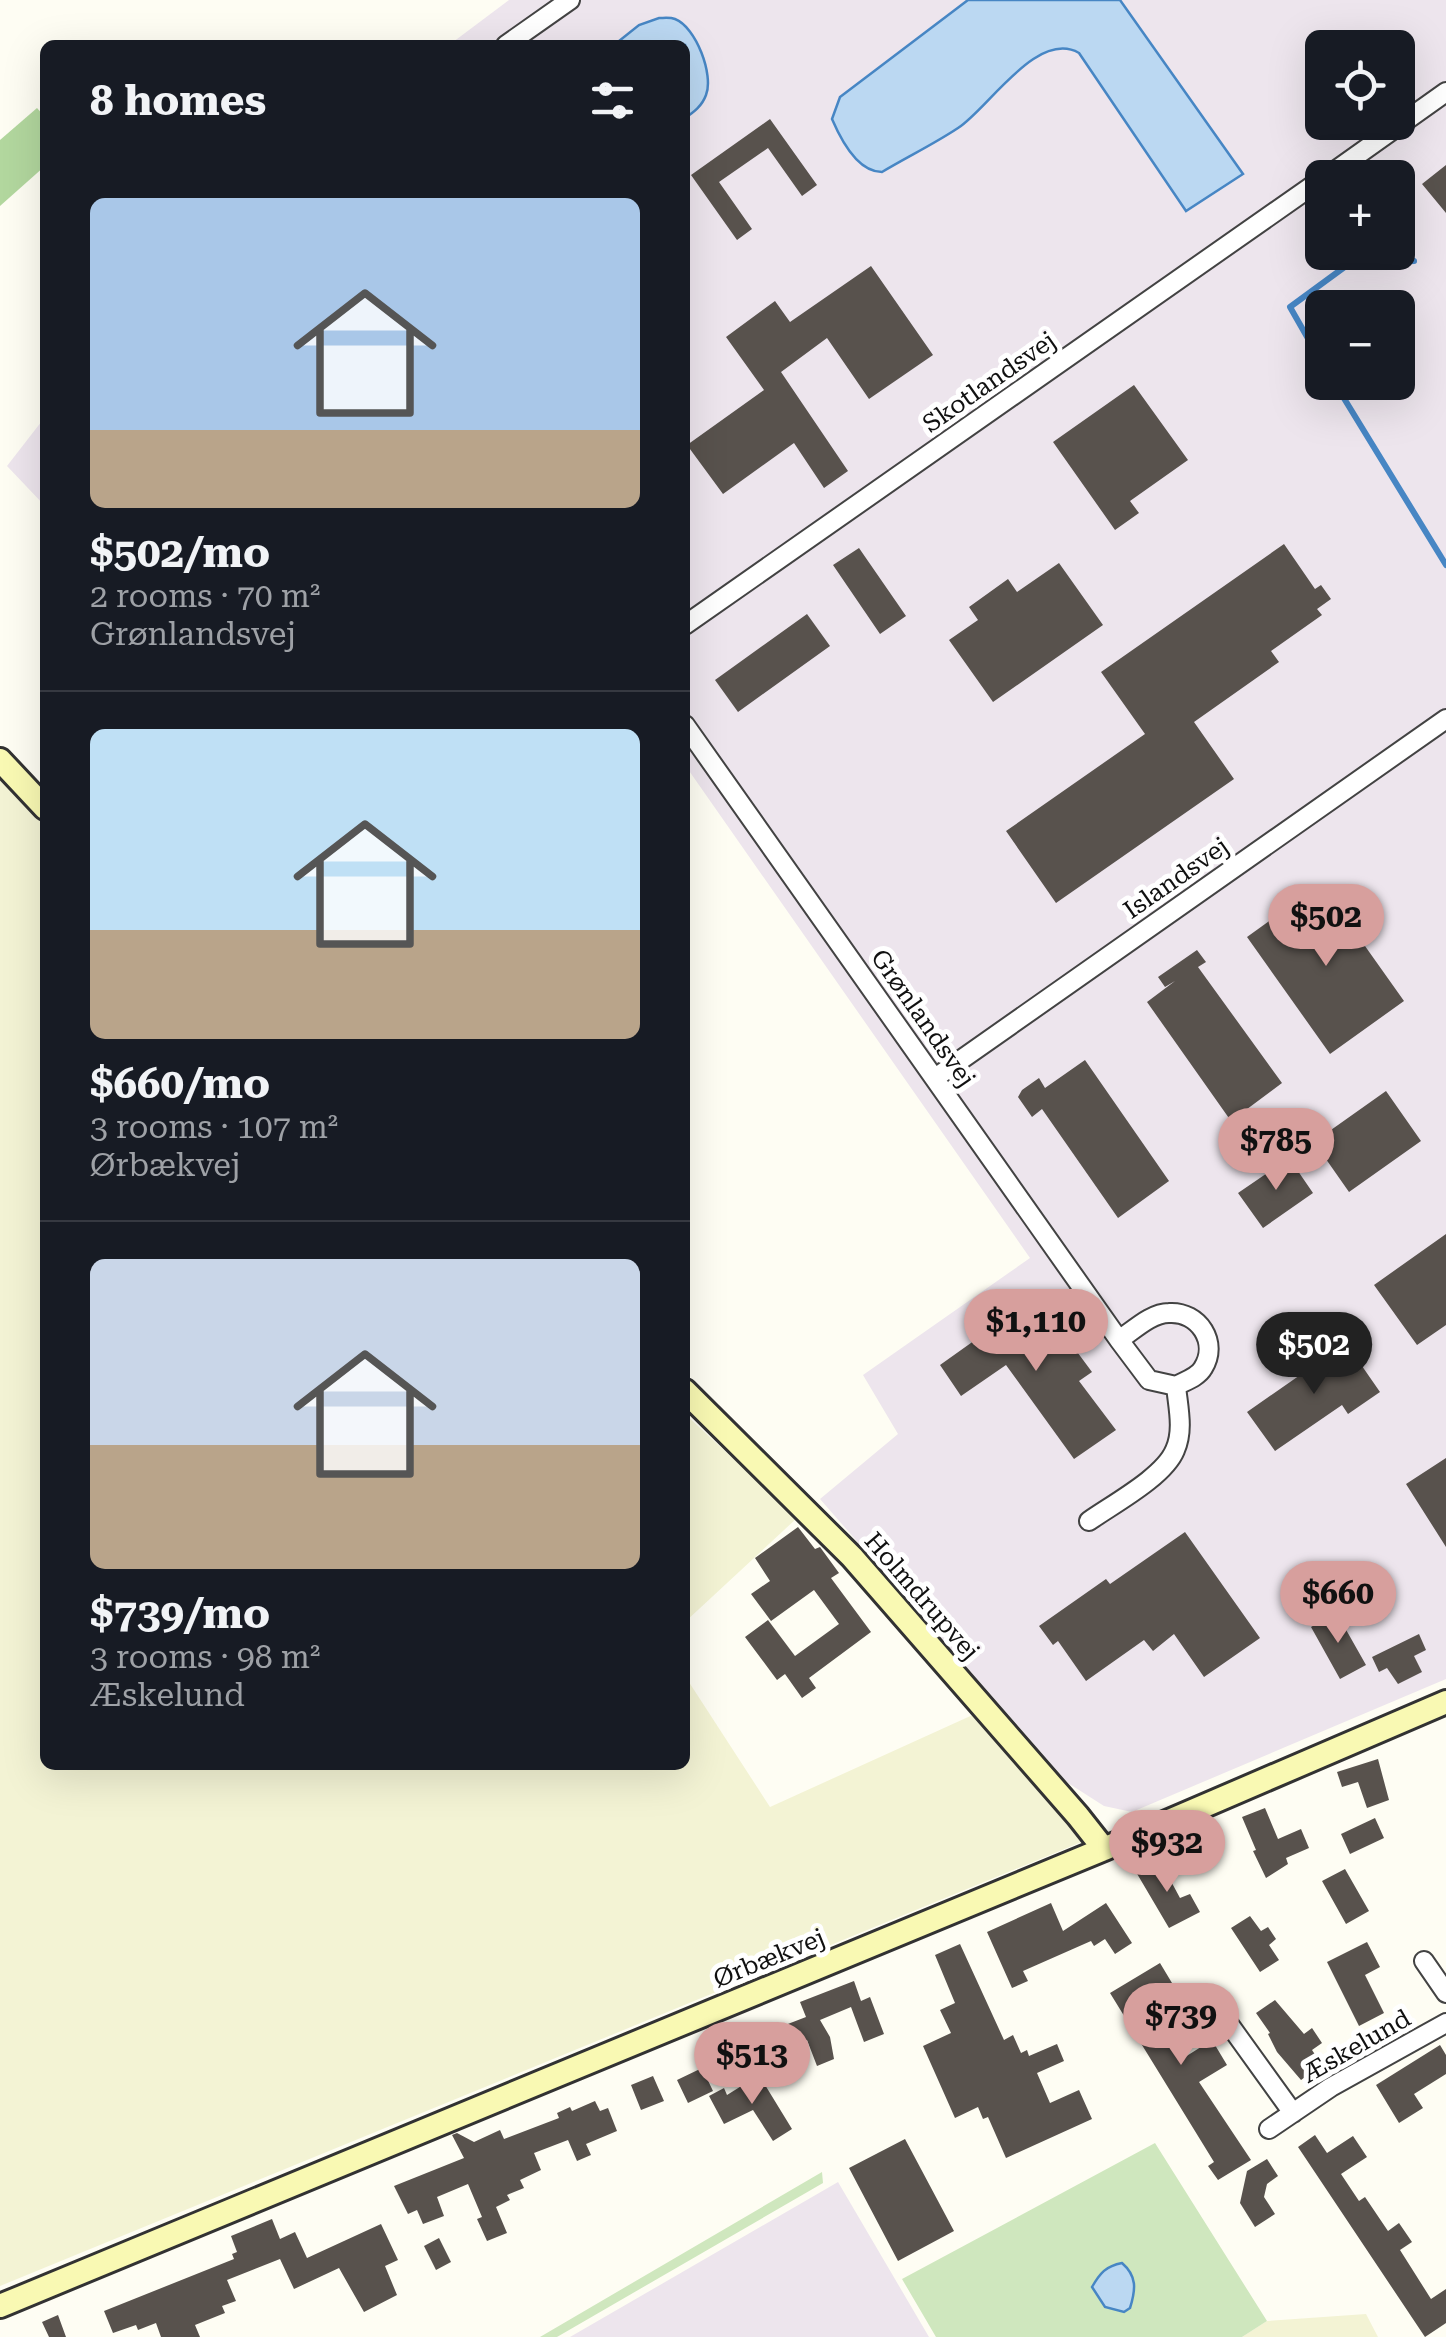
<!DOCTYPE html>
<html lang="en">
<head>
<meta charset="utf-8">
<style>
  body { margin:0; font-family:"Roboto Serif",serif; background:#242831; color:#f1f3f6; height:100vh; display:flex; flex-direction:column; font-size:38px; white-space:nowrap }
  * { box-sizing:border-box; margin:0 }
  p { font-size:32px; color:#9ea1a6 }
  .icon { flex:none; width:55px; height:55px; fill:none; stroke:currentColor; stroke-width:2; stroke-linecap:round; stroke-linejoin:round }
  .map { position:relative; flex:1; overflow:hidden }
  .sheet { position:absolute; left:40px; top:40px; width:650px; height:1730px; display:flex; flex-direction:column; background:#171b24; border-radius:15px; box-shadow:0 10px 40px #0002 }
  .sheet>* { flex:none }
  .controls { position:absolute; left:1305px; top:30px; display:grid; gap:20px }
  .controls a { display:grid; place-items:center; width:110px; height:110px; border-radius:15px; background:#171b24; box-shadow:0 10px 40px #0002; font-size:50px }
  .price { position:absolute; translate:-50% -85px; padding:0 22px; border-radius:35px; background:#d79f9d; color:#111; font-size:32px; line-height:65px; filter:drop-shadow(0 2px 5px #0008) }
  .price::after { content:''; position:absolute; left:50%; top:60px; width:30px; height:22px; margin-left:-15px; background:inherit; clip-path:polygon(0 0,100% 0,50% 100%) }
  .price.active { background:#222; color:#fff }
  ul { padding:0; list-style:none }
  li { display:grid; align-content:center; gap:20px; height:530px; padding:0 50px }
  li+li { border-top:2px solid #363941 }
  li span { display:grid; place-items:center; height:310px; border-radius:15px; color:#555 }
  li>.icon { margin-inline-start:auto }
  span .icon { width:180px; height:180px; fill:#fffc; stroke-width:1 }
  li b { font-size:42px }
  h2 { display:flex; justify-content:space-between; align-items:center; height:120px; padding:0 50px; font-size:42px }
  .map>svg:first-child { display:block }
  .industrial { fill:#ede5ed; fill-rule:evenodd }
  .farmland { fill:#f3f3d4 }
  .green { fill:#cfe7be }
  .forest { fill:#b2d79e }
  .water { fill:#bbd8f2; stroke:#4786c4; stroke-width:2.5 }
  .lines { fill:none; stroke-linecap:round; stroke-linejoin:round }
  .stream { stroke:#4786c4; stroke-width:6 }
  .building { fill:#58524d }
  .street-casing { stroke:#434343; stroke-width:22 }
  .secondary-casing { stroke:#323232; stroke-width:28 }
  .street { stroke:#fff; stroke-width:18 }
  .secondary { stroke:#f9f9b3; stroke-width:22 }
  .labels { text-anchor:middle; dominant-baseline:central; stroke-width:10; stroke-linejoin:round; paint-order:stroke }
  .street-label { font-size:25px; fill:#101010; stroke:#fff }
</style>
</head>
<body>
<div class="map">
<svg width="1446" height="2337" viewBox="0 0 1446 2337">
  <rect width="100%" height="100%" fill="#fefdf3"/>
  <!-- industrial -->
  <path class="industrial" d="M509,0H1446V1679L1132,1812L1104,1806L1068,1783L820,1499L898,1434L863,1375L1030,1258L685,765V45H449ZM1322,48H1398V122H1322ZM1322,178H1398V252H1322ZM1322,308H1398V382H1322Z
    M45,417V506L7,466Z
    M838,2182L929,2337H570Z"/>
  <!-- farmland -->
  <path class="farmland" d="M0,773L45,819V1765H685V1676L770,1807L977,1713L1084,1841L0,2286Z
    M685,1414L797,1518L685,1622Z
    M1366,2314L1378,2337H1242L1267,2321Z"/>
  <!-- green -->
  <path class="green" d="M1155,2143L1267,2321L1242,2337H936L902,2279Z
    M822,2172L823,2183L557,2337H540Z"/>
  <!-- forest -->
  <path class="forest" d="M37,108L45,117V166L0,206V140Z"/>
  <!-- water -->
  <path class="water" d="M968,0H1120L1243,174L1186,211L1079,53C1037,29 988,109 958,128C934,144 907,157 882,172C858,172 841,140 832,119L840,97Z
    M659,18C664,18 670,17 675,19C696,27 714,75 706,95C702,106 694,112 685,118V45H614L639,25Z
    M1122,2263C1137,2276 1136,2289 1130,2308L1124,2312L1105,2307L1092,2287C1100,2273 1106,2266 1122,2263Z"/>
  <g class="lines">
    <!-- stream -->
    <path class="stream" d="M1322,363L1290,307L1346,266L1414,261
      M1334,382L1446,565"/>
  </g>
  <!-- building -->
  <path class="building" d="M770,119L817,185L802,196L768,148L719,182L752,229L737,240L691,175Z
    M1446,165V213L1422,184Z
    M871,266L933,355L869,399L827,338L781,372L848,471L824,488L794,443L723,494L687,445L764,390L726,337L775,301L790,322Z
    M1134,385L1188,460L1130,501L1139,513L1115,530L1053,442Z
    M1284,544L1315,589L1321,585L1331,599L1317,609L1322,615L1271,651L1279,662L1194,722L1234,779L1056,903L1006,831L1145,734L1101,672Z
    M859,548L906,616L880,634L833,565Z
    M1059,563L1103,625L993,702L949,640L978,620L969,607L1008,579L1017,592Z
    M807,614L830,646L738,712L715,680Z
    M1321,884L1404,1001L1330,1054L1247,937Z
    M1197,950L1206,962L1198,967L1282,1083L1231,1121L1147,1002L1175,981L1165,987L1158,977Z
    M1085,1060L1169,1181L1118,1218L1042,1109L1032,1117L1018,1097L1022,1090L1039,1078L1045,1088Z
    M1386,1091L1421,1141L1349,1192L1314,1142Z
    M1289,1158L1313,1193L1263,1228L1238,1193Z
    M1446,1234V1325L1417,1345L1374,1285Z
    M1034,1298L1069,1347L1072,1345L1092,1372L1079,1381L1116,1430L1074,1459L1006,1365L961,1396L940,1365Z
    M1346,1343L1380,1392L1348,1414L1342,1405L1275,1451L1247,1412Z
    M1446,1458V1547L1406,1484Z
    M798,1527L815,1549L820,1547L839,1573L831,1578L871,1632L809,1678L816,1688L802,1698L785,1674L777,1680L745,1637L768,1620L795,1656L839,1624L814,1590L771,1621L751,1594L770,1581L755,1558Z
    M1185,1532L1260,1638L1204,1677L1174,1634L1153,1651L1144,1640L1086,1681L1058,1641L1053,1645L1039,1626L1106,1579L1110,1584Z
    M1336,1612L1366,1665L1340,1679L1311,1627Z
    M1419,1634L1426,1650L1414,1656L1422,1672L1398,1684L1387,1668L1379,1672L1372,1657Z
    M1378,1759L1389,1800L1367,1808L1358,1782L1342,1787L1337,1772Z
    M1265,1808L1278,1839L1301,1829L1309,1848L1286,1858L1288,1864L1266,1878L1253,1851L1256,1850L1242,1817Z
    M1375,1818L1384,1838L1350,1854L1341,1834Z
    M1159,1859L1180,1898L1190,1894L1200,1912L1169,1928L1136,1872Z
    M1345,1869L1369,1911L1346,1924L1322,1881Z
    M1051,1903L1063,1931L1106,1903L1132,1943L1115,1954L1105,1939L1094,1946L1091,1941L1023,1971L1028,1981L1012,1988L987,1932Z
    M1250,1916L1261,1931L1268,1927L1276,1939L1269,1945L1279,1960L1260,1972L1231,1928Z
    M1367,1942L1380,1967L1365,1975L1384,2013L1359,2026L1327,1962Z
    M960,1944L1004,2040L1013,2035L1021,2053L1027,2050L1029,2056L1057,2044L1064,2061L1037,2073L1050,2103L1079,2090L1092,2119L1006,2158L988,2117L983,2119L978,2107L955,2118L923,2046L951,2033L940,2010L955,2003L935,1955Z
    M1160,1963L1175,1988L1153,2002L1185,2057L1212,2040L1227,2065L1199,2082L1251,2160L1218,2180L1208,2166L1214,2162L1110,1993Z
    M854,1981L861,2001L870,1997L884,2034L864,2042L851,2007L820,2020L830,2037L834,2059L817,2066L807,2040L788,2048L780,2027L806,2017L800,2002Z
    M1275,2000L1304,2034L1312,2028L1322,2043L1312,2050L1322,2065L1301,2080L1277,2052L1268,2034L1270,2033L1256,2013Z
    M1440,2045L1446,2055V2074L1414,2094L1423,2108L1399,2123L1376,2085Z
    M702,2068L713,2091L688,2103L677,2080Z
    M759,2075L792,2129L773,2141L753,2110L724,2124L709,2096L724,2088L727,2095Z
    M653,2076L664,2101L641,2110L631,2085Z
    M595,2101L600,2111L608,2108L617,2131L586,2144L591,2155L577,2161L568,2140L534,2153L541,2170L520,2180L524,2188L507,2195L510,2200L496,2207L507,2233L487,2241L477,2219L482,2217L468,2184L437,2197L444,2216L423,2224L417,2210L408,2214L394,2186L464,2158L452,2135L457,2133L474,2142L500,2130L504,2139L559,2118L557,2113L570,2107L572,2111Z
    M1315,2135L1327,2153L1353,2136L1367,2157L1341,2174L1359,2201L1365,2197L1388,2231L1399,2223L1412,2242L1400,2250L1431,2299L1446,2289V2323L1425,2337L1298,2147Z
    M905,2139L954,2231L898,2261L849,2168Z
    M1267,2159L1278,2176L1267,2184L1264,2197L1275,2214L1255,2227L1240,2203L1247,2171Z
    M272,2219L280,2239L295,2232L307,2258L381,2224L398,2260L385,2266L397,2295L364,2312L339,2268L294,2289L280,2259L227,2280L236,2301L222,2306L225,2313L195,2325L200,2337H161L156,2323L138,2330L136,2325L113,2333L104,2311L234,2259L232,2254L237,2252L231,2236Z
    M439,2238L451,2262L436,2270L424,2246Z
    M58,2315L66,2337H49L42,2322Z"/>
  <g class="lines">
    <!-- street casing -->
    <g class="street-casing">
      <path id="street" d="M506,45L570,0
        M1325,178L1446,92
        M685,625L1322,179
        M685,725L1119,1340L1149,1380L1176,1386C1185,1381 1198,1377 1203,1368C1219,1343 1199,1311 1169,1313C1151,1313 1134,1330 1119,1340
        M935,1078L1446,719
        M1089,1521C1113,1504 1164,1477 1175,1450C1184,1430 1178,1407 1176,1386
        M1424,1961L1446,1993
        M1226,2020L1293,2113
        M1269,2129L1331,2087L1446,2023"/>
    </g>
    <!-- secondary casing -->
    <g class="secondary-casing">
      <path id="secondary" d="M0,760L45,808
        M685,1391L852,1557L1078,1816L1104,1849
        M0,2306L1104,1849L1446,1702"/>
    </g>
    <!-- street -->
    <use href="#street" class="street"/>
    <!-- secondary -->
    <use href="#secondary" class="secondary"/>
  </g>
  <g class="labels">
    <!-- street labels -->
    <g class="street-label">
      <text transform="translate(989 382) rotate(-35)">Skotlandsvej</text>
      <text transform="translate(1176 878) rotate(-35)">Islandsvej</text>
      <text transform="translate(923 1018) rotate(55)">Grønlandsvej</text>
      <text transform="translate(922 1596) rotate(49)">Holmdrupvej</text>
      <text transform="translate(769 1958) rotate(-22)">Ørbækvej</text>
      <text transform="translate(1356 2046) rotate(-30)">Æskelund</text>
    </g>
  </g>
</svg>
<div class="controls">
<a><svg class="icon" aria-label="locate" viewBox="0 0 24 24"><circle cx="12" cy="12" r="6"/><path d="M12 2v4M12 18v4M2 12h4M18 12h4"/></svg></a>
<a>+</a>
<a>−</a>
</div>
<b class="price" style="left:1326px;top:969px">$502</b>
<b class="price" style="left:1276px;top:1193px">$785</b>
<b class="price" style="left:1036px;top:1374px">$1,110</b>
<b class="price active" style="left:1314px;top:1397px">$502</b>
<b class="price" style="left:1338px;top:1646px">$660</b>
<b class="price" style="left:1167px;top:1895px">$932</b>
<b class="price" style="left:1181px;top:2068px">$739</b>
<b class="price" style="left:752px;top:2107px">$513</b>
<section class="sheet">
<h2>8 homes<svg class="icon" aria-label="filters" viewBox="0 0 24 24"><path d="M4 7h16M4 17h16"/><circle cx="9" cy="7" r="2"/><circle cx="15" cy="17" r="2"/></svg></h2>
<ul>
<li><span style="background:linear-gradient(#a9c7e8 75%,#b9a48a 0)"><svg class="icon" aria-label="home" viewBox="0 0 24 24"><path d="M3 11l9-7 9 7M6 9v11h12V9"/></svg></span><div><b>$502/mo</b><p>2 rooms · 70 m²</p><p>Grønlandsvej</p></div></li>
<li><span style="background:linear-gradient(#bfe0f5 65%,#b9a48a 0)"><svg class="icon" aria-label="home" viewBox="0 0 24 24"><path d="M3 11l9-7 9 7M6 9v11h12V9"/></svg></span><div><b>$660/mo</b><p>3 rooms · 107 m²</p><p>Ørbækvej</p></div></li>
<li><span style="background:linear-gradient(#c9d6e8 60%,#b9a48a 0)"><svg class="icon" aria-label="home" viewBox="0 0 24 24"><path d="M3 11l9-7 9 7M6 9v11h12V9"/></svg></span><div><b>$739/mo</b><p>3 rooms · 98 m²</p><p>Æskelund</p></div></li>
</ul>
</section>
</div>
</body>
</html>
